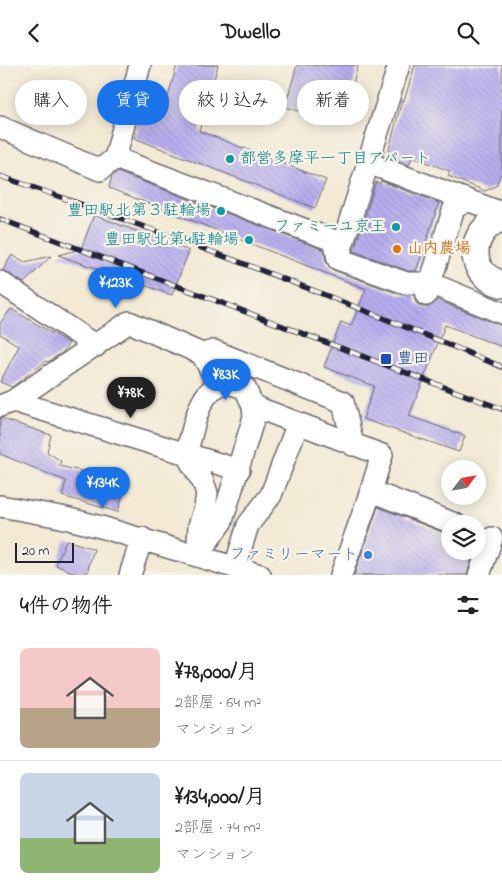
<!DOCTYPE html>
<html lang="ja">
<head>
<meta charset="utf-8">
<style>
  body { margin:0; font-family:"Indie Flower","Klee One",sans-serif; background:#f6f6f6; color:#222; height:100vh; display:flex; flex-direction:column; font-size:19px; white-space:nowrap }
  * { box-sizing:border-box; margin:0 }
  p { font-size:16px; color:#767676 }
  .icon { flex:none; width:28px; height:28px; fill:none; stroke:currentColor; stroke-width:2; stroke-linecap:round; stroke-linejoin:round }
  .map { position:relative; height:510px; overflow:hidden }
  .side { display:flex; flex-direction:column; background:#fff; flex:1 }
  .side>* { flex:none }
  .top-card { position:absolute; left:15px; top:15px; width:472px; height:45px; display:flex; gap:10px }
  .needle { width:32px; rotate:59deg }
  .tools { position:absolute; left:441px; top:395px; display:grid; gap:10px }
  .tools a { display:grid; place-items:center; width:45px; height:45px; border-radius:50%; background:#fff; box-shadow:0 2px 12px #0003; font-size:25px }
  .scale { position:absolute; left:15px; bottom:12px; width:59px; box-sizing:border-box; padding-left:5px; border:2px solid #22223b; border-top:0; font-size:14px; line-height:18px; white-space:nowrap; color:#22223b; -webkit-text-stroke:4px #f7f3e8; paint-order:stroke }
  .price { position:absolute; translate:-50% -42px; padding:0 11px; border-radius:18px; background:#1a73e8; color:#fff; font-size:16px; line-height:32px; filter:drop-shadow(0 1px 2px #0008) }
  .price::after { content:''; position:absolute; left:50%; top:30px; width:15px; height:11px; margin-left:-8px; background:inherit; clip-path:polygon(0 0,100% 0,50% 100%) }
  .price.active { background:#222; color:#fff }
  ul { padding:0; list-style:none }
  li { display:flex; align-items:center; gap:15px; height:125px; padding:0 20px }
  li+li { border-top:1px solid #e0e0e0 }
  li span { display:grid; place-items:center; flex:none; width:140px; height:100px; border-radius:8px; color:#555 }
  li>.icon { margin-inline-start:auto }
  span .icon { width:60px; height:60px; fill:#fffc; stroke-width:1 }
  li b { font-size:21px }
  h2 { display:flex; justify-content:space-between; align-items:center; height:60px; padding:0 20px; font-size:21px }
  .pill { padding:0 18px; border-radius:22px; background:#fff; box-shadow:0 2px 12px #0003; font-size:18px; line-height:45px }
  .pill.active { background:#1a73e8; color:#fff }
  header { display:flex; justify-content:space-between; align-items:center; height:65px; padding:0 20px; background:#fff; font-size:22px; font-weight:800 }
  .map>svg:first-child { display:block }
  .building { fill:url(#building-back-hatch) }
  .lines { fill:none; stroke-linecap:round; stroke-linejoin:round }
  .minor-casing { stroke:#6b6871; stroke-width:24 }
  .major-casing { stroke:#6b6871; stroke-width:29 }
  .minor { stroke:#fff; stroke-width:21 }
  .major { stroke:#fff; stroke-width:26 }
  .rail-casing { stroke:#22223b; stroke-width:5.5 }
  .rail { stroke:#f7f3e8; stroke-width:4; stroke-dasharray:11; stroke-linecap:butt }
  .culture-dot { fill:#0f9aa8; stroke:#f7f3e8; stroke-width:2 }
  .food-dot { fill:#e8710a; stroke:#f7f3e8; stroke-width:2 }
  .transit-dot { fill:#1a4fb4; stroke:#f7f3e8; stroke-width:2 }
  .shop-dot { fill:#3f7fe0; stroke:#f7f3e8; stroke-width:2 }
  .labels { text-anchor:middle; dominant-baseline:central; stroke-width:4.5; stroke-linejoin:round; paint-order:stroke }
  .culture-label { font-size:16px; fill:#0d838f; stroke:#f7f3e8; text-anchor:end }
  .food-label { font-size:16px; fill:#c56008; stroke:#f7f3e8; text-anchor:start }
  .transit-label { font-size:16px; fill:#164399; stroke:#f7f3e8; text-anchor:start }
  .shop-label { font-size:16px; fill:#366cbe; stroke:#f7f3e8; text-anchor:end }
</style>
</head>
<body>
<header><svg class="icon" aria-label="back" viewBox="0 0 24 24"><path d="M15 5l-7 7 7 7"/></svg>Dwello<svg class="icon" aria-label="search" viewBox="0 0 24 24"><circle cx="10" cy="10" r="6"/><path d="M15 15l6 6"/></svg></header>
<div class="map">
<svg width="502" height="510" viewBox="0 0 502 510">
  <defs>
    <pattern id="building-back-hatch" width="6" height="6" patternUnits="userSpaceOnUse" patternTransform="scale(1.25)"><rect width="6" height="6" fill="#b7aeef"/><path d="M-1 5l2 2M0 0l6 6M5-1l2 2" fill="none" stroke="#9d95ce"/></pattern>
  </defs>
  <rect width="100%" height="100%" fill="#f7f3e8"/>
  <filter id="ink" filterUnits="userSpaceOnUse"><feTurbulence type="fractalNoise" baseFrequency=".02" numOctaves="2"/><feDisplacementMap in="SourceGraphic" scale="10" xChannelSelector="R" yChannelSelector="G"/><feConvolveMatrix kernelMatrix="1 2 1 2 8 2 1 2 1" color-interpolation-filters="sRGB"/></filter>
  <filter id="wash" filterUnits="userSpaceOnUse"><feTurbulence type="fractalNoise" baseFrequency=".0096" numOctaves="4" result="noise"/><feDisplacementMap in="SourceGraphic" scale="20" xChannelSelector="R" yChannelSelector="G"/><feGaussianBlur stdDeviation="1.12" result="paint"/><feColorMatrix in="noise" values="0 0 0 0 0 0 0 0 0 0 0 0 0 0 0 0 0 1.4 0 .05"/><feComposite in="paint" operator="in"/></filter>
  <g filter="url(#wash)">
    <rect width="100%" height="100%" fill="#f3e9d4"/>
    <g id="blocks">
      <!-- building -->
      <path class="building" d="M177,0H218L199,66L326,115L315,143L134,73L144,45L162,52Z
        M297,0H358L342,58L285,42Z
        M415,0H502V106L496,121L485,126L448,111L450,106L412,92L409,100L387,92L402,35L404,36Z
        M117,107L324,185L326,197L333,205L402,230H414L416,238L422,242H429L437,235L502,261V282L445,260L409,351L465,371L459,387L363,354L374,321L324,302L341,257L351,261L366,224L109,123L112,111Z
        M381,116L439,138L416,206H408L354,186L376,117L380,119Z
        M94,150L189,186L172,230L58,190L81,184Z
        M12,190L25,197L51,191L24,218L3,205Z
        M11,244L69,278L63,287L48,297L46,296L12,322L0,317L19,281L0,269V258Z
        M0,353L51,370L47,387L61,396L59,401L126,416L118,447L62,431L66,416L0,389Z
        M378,442L450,470V486H474L467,510H354Z
        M66,475L94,484L86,510H79L56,500Z"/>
    </g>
  </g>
  <g filter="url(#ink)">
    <use href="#blocks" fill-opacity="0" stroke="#6b6871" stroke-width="1"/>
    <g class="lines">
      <!-- minor casing -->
      <g class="minor-casing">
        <path id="minor" d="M0,62L100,105L115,93L140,0
          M115,93L335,176L338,194
          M368,98L399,0
          M467,136L454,143L430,218L502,248
          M338,194L368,98L502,148
          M338,194L406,218H430L426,230
          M0,217L96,281
          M202,289L214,286L343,337L353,380
          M227,318L245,323L253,341L254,352L222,456L197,491L199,461L205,443L207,428L203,417L186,389C194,365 197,322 227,318Z
          M13,336L239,405
          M0,341L13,336L129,257L202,289L218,319
          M253,341L382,390L371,426L455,459
          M0,441L61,452L101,462L260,510
          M235,502L248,460L271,430L298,358
          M130,510L142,473
          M341,510L371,426
          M479,510L492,473"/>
      </g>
      <!-- major casing -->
      <g class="major-casing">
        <path id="major" d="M502,153C468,165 465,209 502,219"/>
      </g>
      <!-- minor -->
      <use href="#minor" class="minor"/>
      <!-- major -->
      <use href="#major" class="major"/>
      <!-- rail casing -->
      <g class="rail-casing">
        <path id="rail" d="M0,111C169,169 337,232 502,302
          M0,154L502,344"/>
      </g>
      <!-- rail -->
      <use href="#rail" class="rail"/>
    </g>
  </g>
  <!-- markers -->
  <g class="culture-dot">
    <circle cx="230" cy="94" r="5"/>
    <circle cx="221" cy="146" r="5"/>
    <circle cx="396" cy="162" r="5"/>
    <circle cx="249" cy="175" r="5"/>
  </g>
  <circle class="food-dot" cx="397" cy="184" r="5"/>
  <rect class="transit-dot" x="380" y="288" width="12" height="12" rx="2.5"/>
  <circle class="shop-dot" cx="368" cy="490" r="5"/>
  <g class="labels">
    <!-- culture labels -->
    <g class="culture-label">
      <text x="240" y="94" text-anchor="start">都営多摩平一丁目アパート</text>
      <text x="211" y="146">豊田駅北第３駐輪場</text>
      <text x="386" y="162">ファミーユ京王</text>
      <text x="239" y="175">豊田駅北第4駐輪場</text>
    </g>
    <!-- food labels -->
    <g class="food-label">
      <text x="407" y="184">山内農場</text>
    </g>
    <!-- transit labels -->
    <g class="transit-label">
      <text x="397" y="294">豊田</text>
    </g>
    <!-- shop labels -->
    <g class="shop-label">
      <text x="358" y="490">ファミリーマート</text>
    </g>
  </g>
</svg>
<div class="tools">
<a><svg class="needle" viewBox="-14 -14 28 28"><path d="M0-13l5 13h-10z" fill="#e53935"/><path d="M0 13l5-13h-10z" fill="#767676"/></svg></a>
<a><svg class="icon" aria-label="layers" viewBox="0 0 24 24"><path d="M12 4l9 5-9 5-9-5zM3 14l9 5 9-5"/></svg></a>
</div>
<div class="scale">20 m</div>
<b class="price" style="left:116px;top:244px">¥123K</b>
<b class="price" style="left:226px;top:336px">¥83K</b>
<b class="price active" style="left:131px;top:354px">¥78K</b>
<b class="price" style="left:103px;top:444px">¥134K</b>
<div class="top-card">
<a class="pill">購入</a>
<a class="pill active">賃貸</a>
<a class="pill">絞り込み</a>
<a class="pill">新着</a>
</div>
</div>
<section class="side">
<h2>4件の物件<svg class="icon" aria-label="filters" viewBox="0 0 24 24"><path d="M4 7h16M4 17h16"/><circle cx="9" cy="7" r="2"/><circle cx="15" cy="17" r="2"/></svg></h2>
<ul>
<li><span style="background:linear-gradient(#f6c9c9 60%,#b9a48a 0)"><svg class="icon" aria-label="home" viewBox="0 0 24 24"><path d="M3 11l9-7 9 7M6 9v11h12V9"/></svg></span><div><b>¥78,000/月</b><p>2部屋 · 64 m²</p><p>マンション</p></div></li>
<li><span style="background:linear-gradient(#c9d6e8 65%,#8fb573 0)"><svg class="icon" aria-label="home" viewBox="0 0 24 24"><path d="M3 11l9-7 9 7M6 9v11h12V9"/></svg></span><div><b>¥134,000/月</b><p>2部屋 · 74 m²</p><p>マンション</p></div></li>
</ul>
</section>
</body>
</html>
